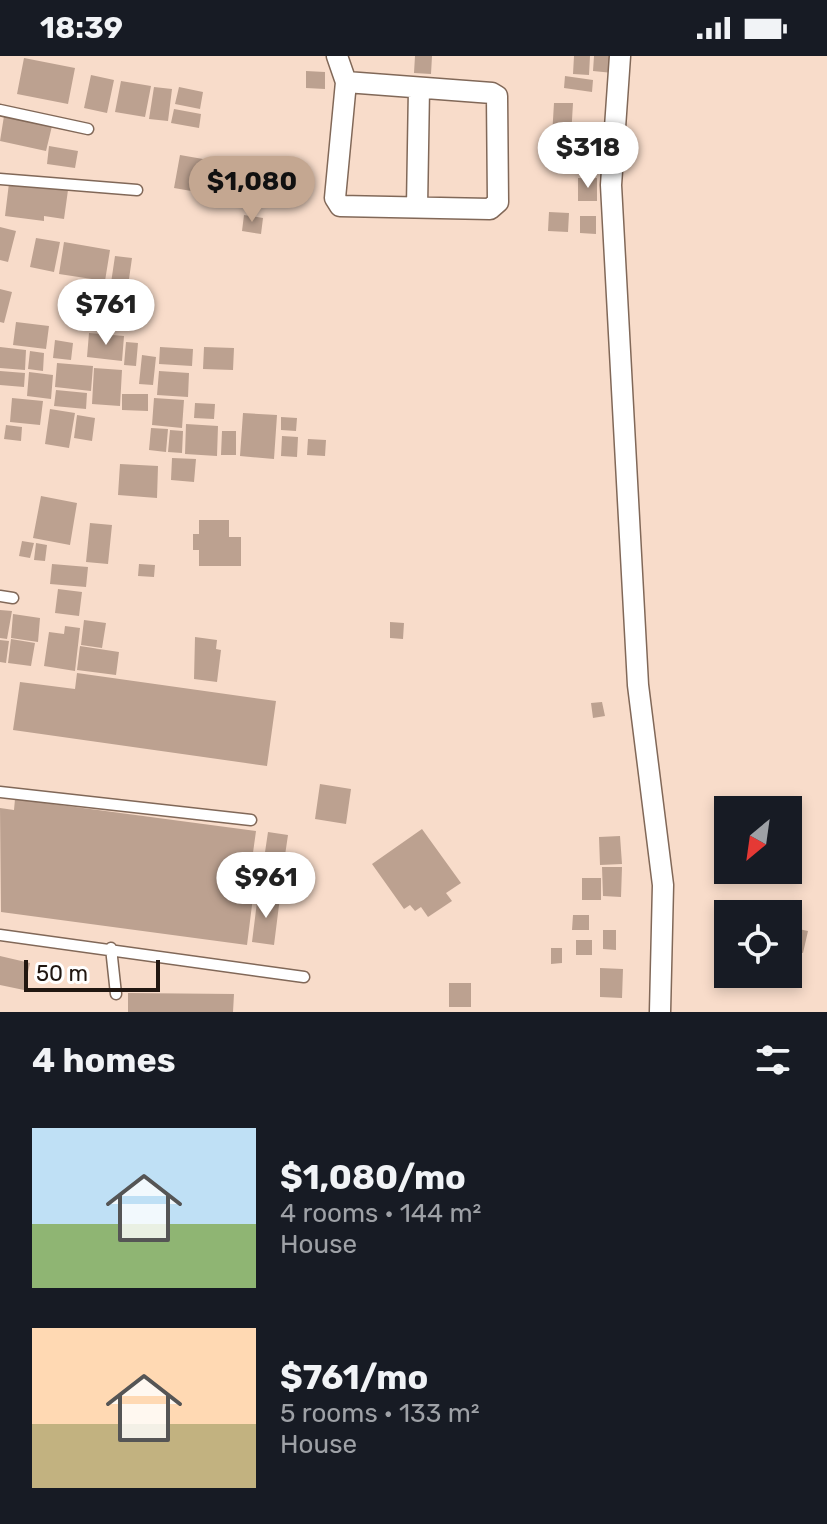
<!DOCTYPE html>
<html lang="en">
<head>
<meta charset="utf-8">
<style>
  body { margin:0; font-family:Rubik,sans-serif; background:#20242c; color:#f1f3f6; height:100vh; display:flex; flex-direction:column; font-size:30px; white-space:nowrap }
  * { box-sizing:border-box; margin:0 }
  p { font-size:26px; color:#9ea1a6 }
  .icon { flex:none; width:44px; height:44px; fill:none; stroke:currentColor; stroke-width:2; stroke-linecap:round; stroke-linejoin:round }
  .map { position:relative; height:956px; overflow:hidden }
  .drawer { display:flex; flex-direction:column; background:#171b24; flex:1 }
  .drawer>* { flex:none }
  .needle { width:52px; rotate:209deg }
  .tools { position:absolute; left:714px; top:740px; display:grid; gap:16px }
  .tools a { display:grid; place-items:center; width:88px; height:88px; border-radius:0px; background:#171b24; box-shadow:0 4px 12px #0003; font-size:40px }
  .scale { position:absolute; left:24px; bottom:20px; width:136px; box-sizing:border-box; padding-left:8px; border:4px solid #211711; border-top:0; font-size:22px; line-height:28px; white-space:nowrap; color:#211711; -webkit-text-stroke:6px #fff; paint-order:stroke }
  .price { position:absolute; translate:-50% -68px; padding:0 18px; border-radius:28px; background:#fff; color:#222; font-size:26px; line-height:52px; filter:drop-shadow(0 2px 4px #0008) }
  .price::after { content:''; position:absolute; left:50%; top:48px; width:24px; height:18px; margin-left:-12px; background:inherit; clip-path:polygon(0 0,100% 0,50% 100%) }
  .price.on { background:#c4a791; color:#111 }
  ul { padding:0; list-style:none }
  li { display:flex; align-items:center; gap:24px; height:200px; padding:0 32px }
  li span { display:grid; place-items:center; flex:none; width:224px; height:160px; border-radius:0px; color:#555 }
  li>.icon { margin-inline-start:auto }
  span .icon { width:96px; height:96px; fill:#fffc; stroke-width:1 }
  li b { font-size:34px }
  h2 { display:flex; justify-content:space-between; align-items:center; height:96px; padding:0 32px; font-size:34px }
  .status { display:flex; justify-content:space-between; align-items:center; height:56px; padding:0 40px; background:#171b24; direction:ltr }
  .status svg { height:22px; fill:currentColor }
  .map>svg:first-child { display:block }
  .building { fill:#bca190 }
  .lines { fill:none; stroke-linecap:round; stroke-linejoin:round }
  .lane-casing { stroke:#816858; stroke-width:13 }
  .street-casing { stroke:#816858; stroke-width:23 }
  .lane { stroke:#fff; stroke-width:10 }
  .street { stroke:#fff; stroke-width:20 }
</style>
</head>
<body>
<div class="status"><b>18:39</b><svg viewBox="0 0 49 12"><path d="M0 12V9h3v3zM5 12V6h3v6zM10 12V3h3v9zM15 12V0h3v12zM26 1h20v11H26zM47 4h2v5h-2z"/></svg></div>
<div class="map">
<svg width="827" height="956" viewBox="0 0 827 956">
  <rect width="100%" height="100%" fill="#f8dcca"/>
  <!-- building -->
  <path class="building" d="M415,0H432L431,18L414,17Z
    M574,0H590L589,19L573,18Z
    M594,0H614L613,17L593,15Z
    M24,2L75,12L68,48L17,38Z
    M306,15L325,16V33L306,32Z
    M91,19L114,24L107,57L84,52Z
    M565,20L593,24L592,36L564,32Z
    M121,25L151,30L145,61L115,56Z
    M154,31L172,33L168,65L149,63Z
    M179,31L203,36L200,53L175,48Z
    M554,47H573L571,81L552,80Z
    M174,53L201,58L199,72L171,67Z
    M4,60L52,70L46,95L0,85Z
    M571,85L572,109L554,110L552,86Z
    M49,90L78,95L75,112L47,108Z
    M180,99L243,110L238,143L174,132Z
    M578,122H597V145H578Z
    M9,127L68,134L64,163L44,160V165L5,160Z
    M549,156L569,157L568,176L548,175Z
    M244,159L263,162L261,178L242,175Z
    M580,160H596V178L580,177Z
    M0,171L16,175L8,206L0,204Z
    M36,182L60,186L54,216L30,211Z
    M64,186L110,194L105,225L59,218Z
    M115,200L132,202L128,230L111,227Z
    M0,233L12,236L4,267L0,266Z
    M16,266L49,270L46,293L13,289Z
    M89,277L124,280L122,305L87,301Z
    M55,284L73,287L71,304L53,302Z
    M126,286L138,287L136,310L124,309Z
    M0,291L26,294L25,314L0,312Z
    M160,291L193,293L192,310L159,308Z
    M204,291L234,292L233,314L203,313Z
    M30,295L44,297L43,315L28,313Z
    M142,299L156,301L153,329L139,328Z
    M57,307L93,310L91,335L55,331Z
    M94,312L122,314L120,350L92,348Z
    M0,315L25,317L24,331L0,329Z
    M159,315L189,317L188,341L157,339Z
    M29,316L53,319L51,343L27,340Z
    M56,334L87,337L86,353L54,350Z
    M122,338H148V355L122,354Z
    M12,342L43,345L40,369L10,366Z
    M154,342L184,344L182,372L152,369Z
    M195,347L215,348L214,363L194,362Z
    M50,353L75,357L69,392L45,388Z
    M243,357L277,359L274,403L240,400Z
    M77,359L95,362L92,385L74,382Z
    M281,361L297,362L296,375L281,374Z
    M186,368L218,370L217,400L185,398Z
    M6,369L22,371L21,385L4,383Z
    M151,372L168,373L166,396L149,394Z
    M170,374L183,375L182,397L168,396Z
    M222,375H236V399H221Z
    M282,380L298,381L297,401L281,400Z
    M308,383L326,384L325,400L307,399Z
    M172,402L196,403L194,426L171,424Z
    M120,408L158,410L157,442L118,439Z
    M41,440L77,447L70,489L33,482Z
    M199,464H229V481H241V510H199V494H193V478H199Z
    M90,467L112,469L108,508L86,506Z
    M22,485L34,487L30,502L19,500Z
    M36,487L47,489L45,505L34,504Z
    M52,508L88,511L86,531L50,528Z
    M139,508L155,509L154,521L138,520Z
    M58,533L82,536L79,560L55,557Z
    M0,554L12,555L7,583L0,582Z
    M13,558L40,562L38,586L11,582Z
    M84,564L106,567L102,592L81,589Z
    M390,566L404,567L403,583L390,582Z
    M65,570L80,572L75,615L44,610L49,576L64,578Z
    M195,581L217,584L216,593L221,594L217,626L194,623Z
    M11,583L35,587L31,610L8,607Z
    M0,584L9,585L6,607L0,606Z
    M80,590L119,596L116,619L77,614Z
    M77,617L276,645L267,710L13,674L20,626L75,633Z
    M602,646L605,660L593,662L591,647Z
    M320,728L351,733L346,768L315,763Z
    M15,743L256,775L247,840L253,841L247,889L1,856L0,752L14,754Z
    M422,773L461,827L446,837L452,845L428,861L421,851L415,855L410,849L404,853L372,808Z
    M268,776L288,779L284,806L264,803Z
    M620,780L622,808L600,809L599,781Z
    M602,811H622L621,841L603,840Z
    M582,822H601V844H582Z
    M258,838L280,841L274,889L252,886Z
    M573,859H589V874H572Z
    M789,871L808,875L803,897L788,894Z
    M603,874H616V894L603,893Z
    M576,884H592V899H576Z
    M551,892H562V907L551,908Z
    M0,900L30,907L24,934L0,929Z
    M600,912L623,913L622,942L600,941Z
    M449,927H471V951H449Z
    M128,937L234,938L233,956H128Z"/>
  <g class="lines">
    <!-- lane casing -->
    <g class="lane-casing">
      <path id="lane" d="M0,54L88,73
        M0,123L137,134
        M0,540L13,542
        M0,736L251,764
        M0,879L304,921
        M111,892L116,938"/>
    </g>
    <!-- street casing -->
    <g class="street-casing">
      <path id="street" d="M337,0L346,26L335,142L340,150L490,153L498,146L497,40L492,37L346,26
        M620,0L611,129L638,629L663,829L660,956
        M417,151L419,32"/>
    </g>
    <!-- lane -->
    <use href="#lane" class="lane"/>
    <!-- street -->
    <use href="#street" class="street"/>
  </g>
</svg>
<div class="tools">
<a><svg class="needle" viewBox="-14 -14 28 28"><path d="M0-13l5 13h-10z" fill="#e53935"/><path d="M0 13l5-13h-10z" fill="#9ea1a6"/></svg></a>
<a><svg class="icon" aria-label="locate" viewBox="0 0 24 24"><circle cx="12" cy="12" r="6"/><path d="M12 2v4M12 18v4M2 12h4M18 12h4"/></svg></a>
</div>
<div class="scale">50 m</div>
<b class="price" style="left:588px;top:134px">$318</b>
<b class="price on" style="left:252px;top:168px">$1,080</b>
<b class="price" style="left:106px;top:291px">$761</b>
<b class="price" style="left:266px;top:864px">$961</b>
</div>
<section class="drawer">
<h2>4 homes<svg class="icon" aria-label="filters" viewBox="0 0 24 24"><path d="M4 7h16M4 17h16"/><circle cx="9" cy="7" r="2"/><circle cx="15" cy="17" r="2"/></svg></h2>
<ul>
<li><span style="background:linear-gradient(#bfe0f5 60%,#8fb573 0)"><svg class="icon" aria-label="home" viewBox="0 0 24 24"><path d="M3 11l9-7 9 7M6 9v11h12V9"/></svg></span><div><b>$1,080/mo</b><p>4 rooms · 144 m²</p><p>House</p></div></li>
<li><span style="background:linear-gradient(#ffd9b3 60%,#c2b280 0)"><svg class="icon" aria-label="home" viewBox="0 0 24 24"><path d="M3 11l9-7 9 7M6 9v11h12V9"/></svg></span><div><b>$761/mo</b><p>5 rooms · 133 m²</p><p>House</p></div></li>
</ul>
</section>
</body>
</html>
